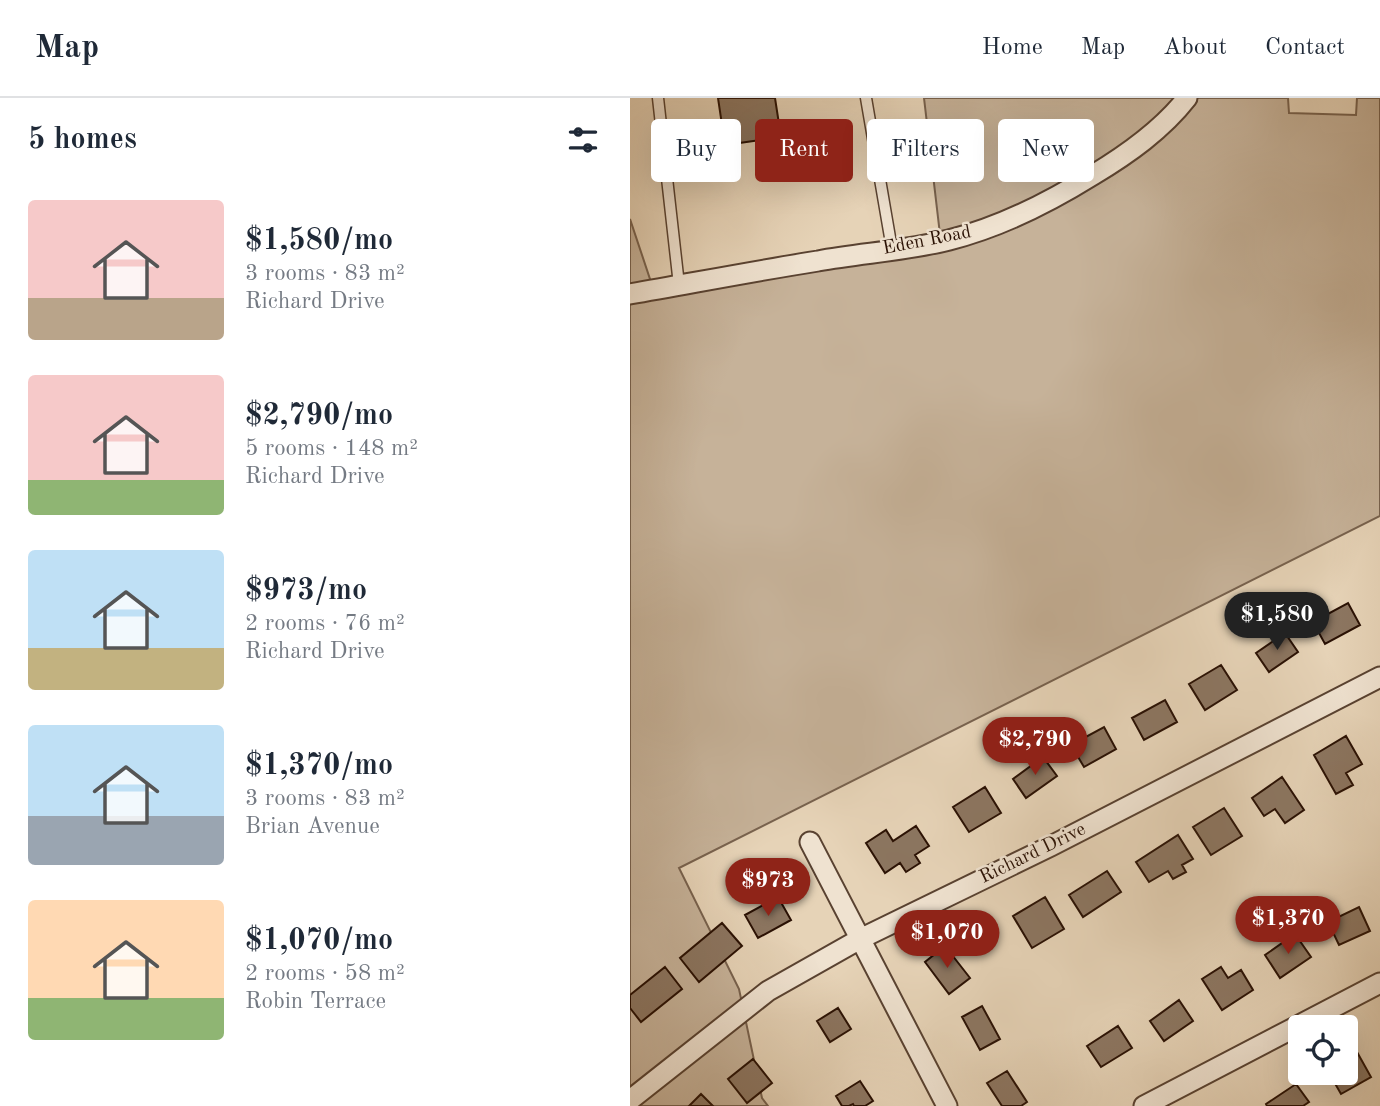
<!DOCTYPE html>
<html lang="en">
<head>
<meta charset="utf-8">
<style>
  body { margin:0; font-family:"Old Standard TT",serif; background:#f6f6f7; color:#1f2937; height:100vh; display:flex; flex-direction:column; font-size:26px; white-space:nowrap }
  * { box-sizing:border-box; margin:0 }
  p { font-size:23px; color:#747a83 }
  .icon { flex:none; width:38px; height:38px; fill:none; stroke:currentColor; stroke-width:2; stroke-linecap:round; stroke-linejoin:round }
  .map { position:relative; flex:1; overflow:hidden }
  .drawer { display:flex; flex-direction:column; background:#fff; width:630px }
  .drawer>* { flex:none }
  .guide { position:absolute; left:21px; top:21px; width:623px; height:63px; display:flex; gap:14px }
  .tools { position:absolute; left:658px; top:917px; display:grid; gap:14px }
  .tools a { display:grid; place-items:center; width:70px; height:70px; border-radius:7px; background:#fff; box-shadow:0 7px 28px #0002; font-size:35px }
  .price { position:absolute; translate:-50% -60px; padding:0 16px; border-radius:24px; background:#8f2418; color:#fff; font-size:23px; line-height:46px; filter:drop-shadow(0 2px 4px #0008) }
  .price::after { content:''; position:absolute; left:50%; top:42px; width:21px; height:16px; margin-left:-10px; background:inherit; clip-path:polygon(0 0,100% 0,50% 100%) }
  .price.selected { background:#222; color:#fff }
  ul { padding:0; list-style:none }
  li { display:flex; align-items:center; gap:21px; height:175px; padding:0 28px }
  li span { display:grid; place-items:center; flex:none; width:196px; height:140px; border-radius:7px; color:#555 }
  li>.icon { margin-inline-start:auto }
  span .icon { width:84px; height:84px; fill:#fffc; stroke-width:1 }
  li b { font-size:30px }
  h2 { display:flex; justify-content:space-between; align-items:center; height:84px; padding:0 28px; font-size:30px }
  .chip { padding:0 24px; border-radius:7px; background:#fff; box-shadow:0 7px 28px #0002; font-size:24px; line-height:63px }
  .chip.selected { background:#8f2418; color:#fff }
  header { display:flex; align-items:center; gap:42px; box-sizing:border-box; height:98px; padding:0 35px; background:#fff; border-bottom:2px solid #e0e1e3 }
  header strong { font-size:33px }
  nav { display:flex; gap:38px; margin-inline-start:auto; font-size:24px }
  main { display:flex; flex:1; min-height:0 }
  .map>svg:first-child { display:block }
  .green { fill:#c6b299; stroke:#78624e; stroke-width:2 }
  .building { fill:#8c7661; stroke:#2a1104; stroke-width:2 }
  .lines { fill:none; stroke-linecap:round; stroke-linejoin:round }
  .service-casing { stroke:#594231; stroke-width:13 }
  .minor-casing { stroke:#594231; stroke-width:23 }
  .service { stroke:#efe2d0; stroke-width:10 }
  .minor { stroke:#efe2d0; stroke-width:19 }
  .labels { text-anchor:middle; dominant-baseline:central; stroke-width:5; stroke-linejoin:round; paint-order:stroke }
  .street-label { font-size:19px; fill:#2a1104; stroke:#efe2d0 }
</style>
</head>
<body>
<header>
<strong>Map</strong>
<nav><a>Home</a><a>Map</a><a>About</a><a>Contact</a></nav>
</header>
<main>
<section class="drawer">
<h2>5 homes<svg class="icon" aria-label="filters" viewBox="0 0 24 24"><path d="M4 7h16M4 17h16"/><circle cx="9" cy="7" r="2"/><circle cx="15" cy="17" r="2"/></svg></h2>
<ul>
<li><span style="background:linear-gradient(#f6c9c9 70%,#b9a48a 0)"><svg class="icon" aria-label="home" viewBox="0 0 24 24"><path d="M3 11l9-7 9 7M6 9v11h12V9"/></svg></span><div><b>$1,580/mo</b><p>3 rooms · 83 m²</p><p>Richard Drive</p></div></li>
<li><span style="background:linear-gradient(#f6c9c9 75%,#8fb573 0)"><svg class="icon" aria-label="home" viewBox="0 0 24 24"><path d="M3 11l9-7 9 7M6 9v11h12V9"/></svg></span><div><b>$2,790/mo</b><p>5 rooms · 148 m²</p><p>Richard Drive</p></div></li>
<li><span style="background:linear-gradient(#bfe0f5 70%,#c2b280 0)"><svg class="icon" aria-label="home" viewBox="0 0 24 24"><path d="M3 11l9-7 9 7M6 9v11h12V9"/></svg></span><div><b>$973/mo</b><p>2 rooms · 76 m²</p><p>Richard Drive</p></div></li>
<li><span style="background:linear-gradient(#bfe0f5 65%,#9aa5b1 0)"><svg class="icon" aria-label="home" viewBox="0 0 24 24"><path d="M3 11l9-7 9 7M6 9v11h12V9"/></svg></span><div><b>$1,370/mo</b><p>3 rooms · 83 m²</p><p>Brian Avenue</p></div></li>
<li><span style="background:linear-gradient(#ffd9b3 70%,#8fb573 0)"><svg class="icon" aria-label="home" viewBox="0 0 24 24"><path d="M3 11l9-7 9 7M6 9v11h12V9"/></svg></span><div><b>$1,070/mo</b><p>2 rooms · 58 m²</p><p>Robin Terrace</p></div></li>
</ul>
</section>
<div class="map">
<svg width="750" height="1008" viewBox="0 0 750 1008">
  <rect width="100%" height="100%" fill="#e6d3b7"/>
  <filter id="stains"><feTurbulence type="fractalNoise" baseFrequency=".00286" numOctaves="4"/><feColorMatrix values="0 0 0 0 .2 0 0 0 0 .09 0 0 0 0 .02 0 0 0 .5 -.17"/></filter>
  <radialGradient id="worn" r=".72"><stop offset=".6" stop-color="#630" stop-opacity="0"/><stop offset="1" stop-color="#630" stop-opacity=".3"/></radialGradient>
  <!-- green -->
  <path class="green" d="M294,0H658L659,15L726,17L727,0H750V418L49,770L109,891L132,1000L138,1008H0V121L24,193L311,145Z"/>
  <!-- building -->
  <path class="building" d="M88,0H145L151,39L95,47Z
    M718,505L730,527L695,546L683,524Z
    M655,535L668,554L639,574L626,555Z
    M591,567L607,592L575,612L559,586Z
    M535,602L547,624L514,642L502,620Z
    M474,629L486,651L454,669L441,647Z
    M716,638L732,666L716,675L723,687L706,696L684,657Z
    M413,659L427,678L396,700L383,681Z
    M652,679L674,712L655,725L645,711L634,718L622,700Z
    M355,689L371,715L339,734L323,709Z
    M594,710L612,738L581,757L563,729Z
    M286,728L299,748L285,757L290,765L276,774L270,765L255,775L236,745L256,732L263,743Z
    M548,737L563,761L552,767L556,774L543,781L538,773L519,784L506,764Z
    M477,773L491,794L453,819L439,797Z
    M148,799L161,822L128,840L115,817Z
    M415,799L434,831L402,850L383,818Z
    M729,809L740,833L709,847L698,824Z
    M92,825L112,848L69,884L50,860Z
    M665,836L681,859L650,880L635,857Z
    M315,848L340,880L319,896L295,864Z
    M35,869L52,891L11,924L0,910V897Z
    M591,869L598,880L611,872L623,892L592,912L572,881Z
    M549,902L563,923L534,943L520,923Z
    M352,908L370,941L350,952L332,919Z
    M208,910L221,931L200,944L187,923Z
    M488,928L502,950L471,969L457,948Z
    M727,954L741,979L711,996L699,975H716V961Z
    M123,961L142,985L117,1005L98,981Z
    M377,973L397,1004L391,1008H372L357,985Z
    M230,983L243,1003L235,1008H224L223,1006L219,1008H212L206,998Z
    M666,986L679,1004L673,1008H637L636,1006Z
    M71,996L83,1008H59Z"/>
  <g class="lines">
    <!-- service casing -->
    <g class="service-casing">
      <path id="service" d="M28,0L49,187
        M236,0L262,151"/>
    </g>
    <!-- minor casing -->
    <g class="minor-casing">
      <path id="minor" d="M0,196C63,185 125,173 188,163C231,155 276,153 319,142C371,129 418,105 463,77C498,56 532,32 557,0
        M180,744L317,1008
        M0,1002L138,893L230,841L421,748L750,579
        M514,1008L750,885"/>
    </g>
    <!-- service -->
    <use href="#service" class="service"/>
    <!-- minor -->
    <use href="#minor" class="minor"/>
  </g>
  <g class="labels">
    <!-- street labels -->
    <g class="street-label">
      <text transform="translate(297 143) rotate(-11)">Eden Road</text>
      <text transform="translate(403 756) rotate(-26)">Richard Drive</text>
    </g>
  </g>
  <rect width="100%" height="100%" filter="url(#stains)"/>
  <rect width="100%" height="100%" fill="url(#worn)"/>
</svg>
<div class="tools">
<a><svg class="icon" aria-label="locate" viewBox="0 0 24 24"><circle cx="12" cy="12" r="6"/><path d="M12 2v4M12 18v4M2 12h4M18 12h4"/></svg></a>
</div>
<b class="price selected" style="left:647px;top:554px">$1,580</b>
<b class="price" style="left:405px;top:679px">$2,790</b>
<b class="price" style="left:138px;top:820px">$973</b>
<b class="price" style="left:658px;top:858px">$1,370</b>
<b class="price" style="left:317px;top:872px">$1,070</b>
<div class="guide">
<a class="chip">Buy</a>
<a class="chip selected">Rent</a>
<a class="chip">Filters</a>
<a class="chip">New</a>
</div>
</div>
</main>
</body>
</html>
